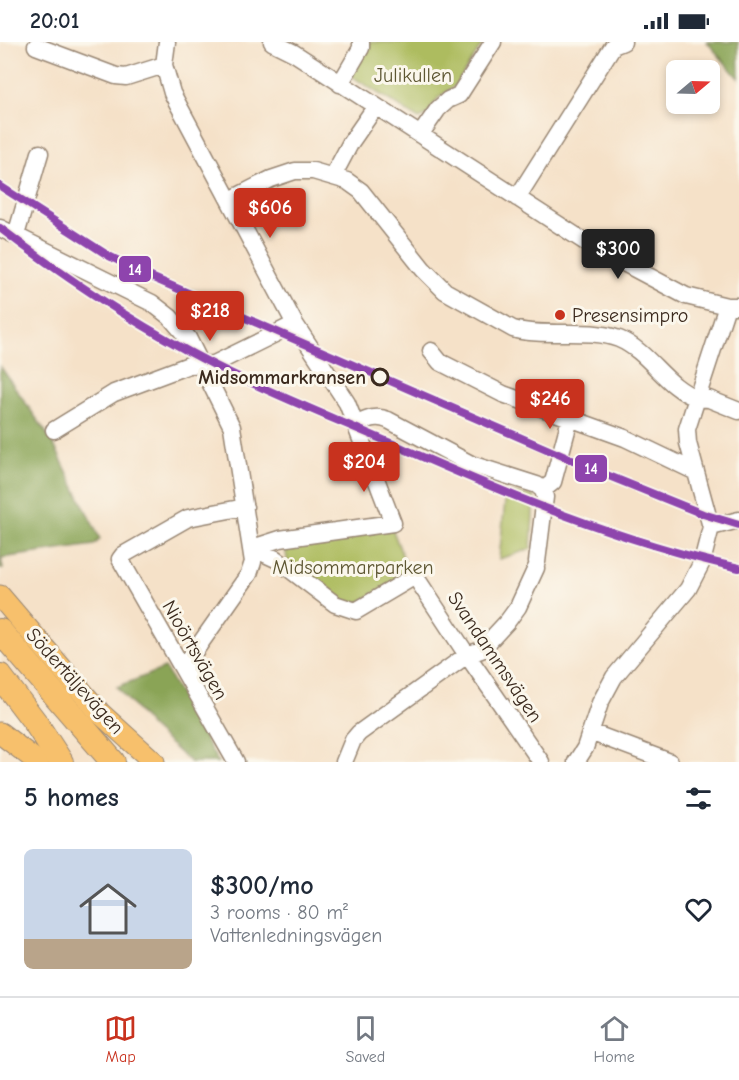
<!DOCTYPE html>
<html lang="en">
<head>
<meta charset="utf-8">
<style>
  body { margin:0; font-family:"Comic Neue",sans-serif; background:#f2f2f3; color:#1f2937; height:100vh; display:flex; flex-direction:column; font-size:22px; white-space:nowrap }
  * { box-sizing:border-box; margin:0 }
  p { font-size:20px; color:#747a83 }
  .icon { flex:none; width:33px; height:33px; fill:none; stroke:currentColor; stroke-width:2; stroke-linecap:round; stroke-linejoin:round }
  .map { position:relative; height:720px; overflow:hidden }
  .details { display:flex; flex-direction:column; background:#fff; flex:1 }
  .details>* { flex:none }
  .needle { width:39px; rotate:71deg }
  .tools { position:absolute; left:666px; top:18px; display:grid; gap:12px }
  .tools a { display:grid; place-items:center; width:54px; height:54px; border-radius:9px; background:#fff; box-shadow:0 3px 9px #0003; font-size:30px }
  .price { position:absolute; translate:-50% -51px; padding:0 14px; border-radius:6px; background:#c8321e; color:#fff; font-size:20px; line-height:39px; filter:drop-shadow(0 2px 3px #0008) }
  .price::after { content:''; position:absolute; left:50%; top:36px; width:18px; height:14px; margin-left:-9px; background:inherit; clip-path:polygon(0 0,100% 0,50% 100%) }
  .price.selected { background:#222; color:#fff }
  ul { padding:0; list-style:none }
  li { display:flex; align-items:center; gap:18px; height:150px; padding:0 24px }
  li span { display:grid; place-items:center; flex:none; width:168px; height:120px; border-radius:9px; color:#555 }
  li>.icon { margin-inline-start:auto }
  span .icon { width:72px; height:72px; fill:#fffc; stroke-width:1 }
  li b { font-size:26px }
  h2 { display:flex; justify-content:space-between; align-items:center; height:72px; padding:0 24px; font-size:26px }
  .status { display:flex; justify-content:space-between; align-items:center; height:42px; padding:0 30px; background:#fff; direction:ltr }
  .status svg { height:16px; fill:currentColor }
  .tabs { display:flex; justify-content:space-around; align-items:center; height:84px; border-top:2px solid #e0e1e3; background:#fff; font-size:16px; color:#747a83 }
  .tabs a { display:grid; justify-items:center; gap:3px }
  .tabs .selected { color:#c8321e }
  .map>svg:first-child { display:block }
  .green { fill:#adbc5f; stroke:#74733e; stroke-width:1.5 }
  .forest { fill:#8aa456; stroke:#62673a; stroke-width:1.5 }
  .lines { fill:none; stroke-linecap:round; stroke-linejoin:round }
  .minor-casing { stroke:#988673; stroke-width:19 }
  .major-casing { stroke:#988673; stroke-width:23 }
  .highway-casing { stroke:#988673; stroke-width:26 }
  .minor { stroke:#fff; stroke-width:16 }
  .major { stroke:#f7c06c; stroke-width:21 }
  .highway { stroke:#f7c06c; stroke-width:24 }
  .metro-1-casing { stroke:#fbf7ec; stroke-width:12 }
  .metro-1 { stroke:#8e44ad; stroke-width:8 }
  .poi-dot { fill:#c8321e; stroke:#fbf7ec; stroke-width:2 }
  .stop-dot { fill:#fbf7ec; stroke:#3b2a1e; stroke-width:3 }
  .labels { text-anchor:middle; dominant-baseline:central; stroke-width:6; stroke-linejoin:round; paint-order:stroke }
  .park-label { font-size:20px; fill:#5d5632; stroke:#fbf7ec }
  .poi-label { font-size:20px; fill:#3b2a1e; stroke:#fbf7ec; text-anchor:start }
  .stop-label { font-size:20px; font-weight:bold; fill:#3b2a1e; stroke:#fbf7ec; text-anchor:end }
  .street-label { font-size:20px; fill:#3b2a1e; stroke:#fbf7ec }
  .line-badge { stroke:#fbf7ec; stroke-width:2 }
  .badge-label { font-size:16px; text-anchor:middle; font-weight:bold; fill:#fff }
</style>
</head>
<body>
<div class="status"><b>20:01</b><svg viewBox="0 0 49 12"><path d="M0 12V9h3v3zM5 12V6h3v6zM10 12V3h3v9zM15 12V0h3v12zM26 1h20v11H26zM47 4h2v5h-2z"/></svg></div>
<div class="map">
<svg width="739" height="720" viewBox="0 0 739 720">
  <rect width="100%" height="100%" fill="#fbf7ec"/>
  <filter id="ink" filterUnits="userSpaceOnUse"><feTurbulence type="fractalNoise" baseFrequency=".0167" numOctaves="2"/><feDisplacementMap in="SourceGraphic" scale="12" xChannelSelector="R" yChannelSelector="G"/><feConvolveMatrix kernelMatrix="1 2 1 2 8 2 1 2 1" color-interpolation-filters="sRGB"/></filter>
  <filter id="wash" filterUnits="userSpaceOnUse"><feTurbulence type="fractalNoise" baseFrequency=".008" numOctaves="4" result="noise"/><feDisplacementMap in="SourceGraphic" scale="24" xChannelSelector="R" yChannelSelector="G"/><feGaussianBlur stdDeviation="1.35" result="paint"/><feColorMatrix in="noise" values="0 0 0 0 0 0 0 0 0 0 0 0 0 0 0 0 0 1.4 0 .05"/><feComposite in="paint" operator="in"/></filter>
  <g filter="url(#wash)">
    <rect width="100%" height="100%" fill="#f5e1c8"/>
    <!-- green -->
    <path class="green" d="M366,0H484L455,44L438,56L426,74L419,77L351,34Z
      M506,450L534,454L531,507L499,517Z
      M392,486L409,531L358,561L343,560L287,518L285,502Z"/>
    <!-- forest -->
    <path class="forest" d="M707,0H738L739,37Z
      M0,324L52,399L100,497L94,503L1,516L3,527H0Z
      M165,626L218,720H190L151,685L117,645Z"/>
  </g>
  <g filter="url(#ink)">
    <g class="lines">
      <!-- minor casing -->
      <g class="minor-casing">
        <path id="minor" d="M167,0L164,23L172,51L295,282L347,361L393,481L280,497L252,506
          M272,0L294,11L590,203L686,254L727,264H739
          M36,4L116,34L126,35L164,23
          M340,42L361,6V0
          M420,93L438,67L448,58L459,53L493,0
          M333,134L351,100L376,64
          M517,156L613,4L623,0
          M230,158L271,137L295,129H313L347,139L361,149L423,227L445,249L513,287C545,296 588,285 619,297C650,310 666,346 697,356L687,387L688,401L711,485L702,520L688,547L614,635L600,661L585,706L576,720
          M0,186L152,261L170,275L188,296L232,385L253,520L249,532L183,626
          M16,193L40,111
          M727,264L697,356L709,357L739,369
          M431,309L440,320L503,352L625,396L696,430
          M357,382C368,377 376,373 388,378L471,422L537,443L543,448
          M54,388L114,351L189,323L214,322L295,282
          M543,448L553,440L570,377
          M711,485L739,478
          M252,506L276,517L335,562L356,569L415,534L467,613L541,720
          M537,520L545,455L543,448
          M590,690L670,720
          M236,720L120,517L123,513L188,476L245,465
          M344,720L353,698L359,691L467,613L481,608L507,580L518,565L536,526"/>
      </g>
      <!-- major casing -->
      <g class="major-casing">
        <path id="major" d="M0,554L100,671L154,720
          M0,691L38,720"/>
      </g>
      <!-- highway casing -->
      <g class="highway-casing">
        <path id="highway" d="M0,589L113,720
          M0,634L35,680L61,720"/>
      </g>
      <!-- minor -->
      <use href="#minor" class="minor"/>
      <!-- major -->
      <use href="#major" class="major"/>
      <!-- highway -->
      <use href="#highway" class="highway"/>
      <!-- metro-1 casing -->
      <g class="metro-1-casing">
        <path id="metro-1" d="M0,144L109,214L151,235L604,432L703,472L739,483
          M0,186C68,238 138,284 214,323C272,352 333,376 393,402C506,452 618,499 739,526"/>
      </g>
      <!-- metro-1 -->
      <use href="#metro-1" class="metro-1"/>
    </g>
  </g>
  <!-- markers -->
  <circle class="poi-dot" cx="560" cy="273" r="6"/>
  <circle class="stop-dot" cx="380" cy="335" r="8"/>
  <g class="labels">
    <!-- park labels -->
    <g class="park-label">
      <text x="413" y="33">Julikullen</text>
      <text x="353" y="525">Midsommarparken</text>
    </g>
    <!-- poi labels -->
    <g class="poi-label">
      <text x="572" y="273">Presensimpro</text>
    </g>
    <!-- stop labels -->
    <g class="stop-label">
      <text x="366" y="335">Midsommarkransen</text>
    </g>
    <!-- street labels -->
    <g class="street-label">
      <text transform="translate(195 608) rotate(60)">Nioörtsvägen</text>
      <text transform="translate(495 615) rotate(56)">Svandammsvägen</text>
      <text transform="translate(75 639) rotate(48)">Södertäljevägen</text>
    </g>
  </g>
  <g class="line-badge">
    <rect x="118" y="213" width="34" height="28" rx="6" fill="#8e44ad"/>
    <rect x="574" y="412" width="34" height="29" rx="6" fill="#8e44ad"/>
  </g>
  <g class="badge-label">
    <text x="135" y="233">14</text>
    <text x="591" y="432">14</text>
  </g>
</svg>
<div class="tools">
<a><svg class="needle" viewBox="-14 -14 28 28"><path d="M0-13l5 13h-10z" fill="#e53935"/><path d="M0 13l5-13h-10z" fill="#747a83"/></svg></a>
</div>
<b class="price" style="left:270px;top:197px">$606</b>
<b class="price selected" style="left:618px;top:238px">$300</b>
<b class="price" style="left:210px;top:300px">$218</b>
<b class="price" style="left:550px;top:388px">$246</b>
<b class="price" style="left:364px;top:451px">$204</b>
</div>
<section class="details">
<h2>5 homes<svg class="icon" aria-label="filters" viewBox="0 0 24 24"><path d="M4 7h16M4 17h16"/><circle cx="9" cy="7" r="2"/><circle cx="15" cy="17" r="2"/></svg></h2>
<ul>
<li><span style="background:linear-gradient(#c9d6e8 75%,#b9a48a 0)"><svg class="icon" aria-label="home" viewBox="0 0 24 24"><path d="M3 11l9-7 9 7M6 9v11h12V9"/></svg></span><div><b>$300/mo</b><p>3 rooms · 80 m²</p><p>Vattenledningsvägen</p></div><svg class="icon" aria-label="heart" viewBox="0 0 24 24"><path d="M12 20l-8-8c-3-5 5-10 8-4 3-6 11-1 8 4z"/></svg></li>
</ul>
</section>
<nav class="tabs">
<a class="selected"><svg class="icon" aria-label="map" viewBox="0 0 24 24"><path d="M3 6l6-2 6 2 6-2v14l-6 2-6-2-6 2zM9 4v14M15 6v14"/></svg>Map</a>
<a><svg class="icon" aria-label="saved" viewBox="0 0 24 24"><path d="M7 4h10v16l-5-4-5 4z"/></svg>Saved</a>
<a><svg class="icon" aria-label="home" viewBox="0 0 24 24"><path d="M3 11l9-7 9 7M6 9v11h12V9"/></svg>Home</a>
</nav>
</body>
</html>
